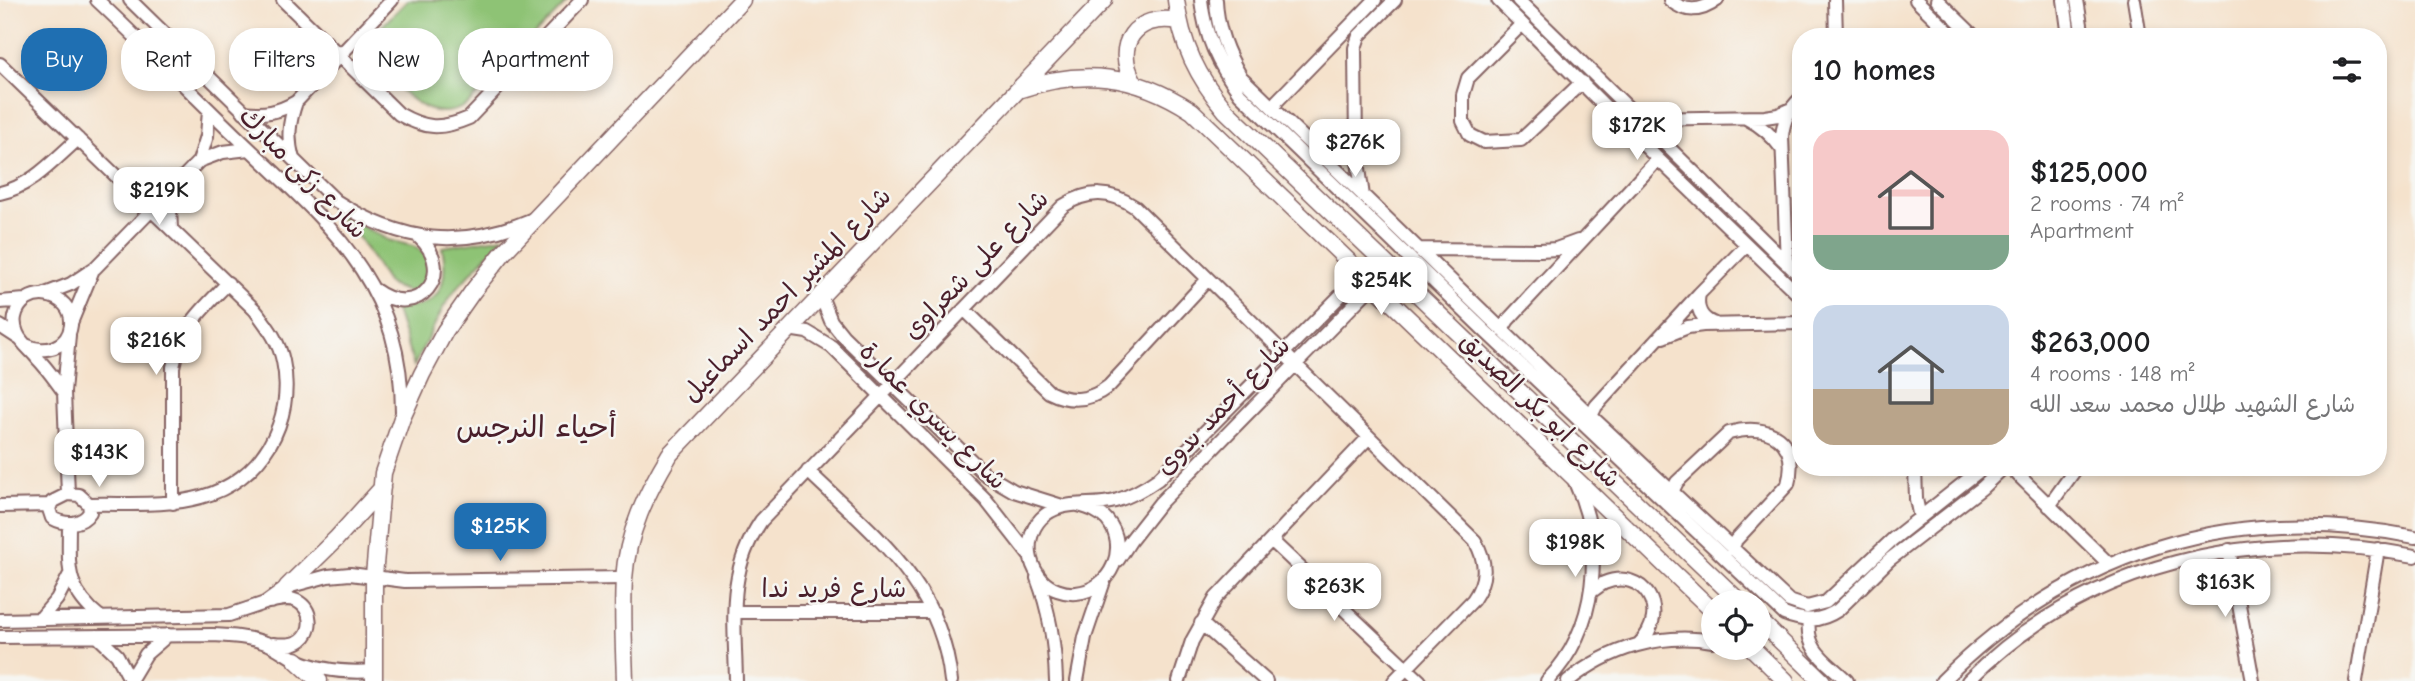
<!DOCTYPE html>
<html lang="en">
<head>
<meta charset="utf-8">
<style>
  body { margin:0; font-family:"Comic Neue","Playpen Sans Arabic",sans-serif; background:#f6f6f6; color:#202124; height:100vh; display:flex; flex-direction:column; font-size:26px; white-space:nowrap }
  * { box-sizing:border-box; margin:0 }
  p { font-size:23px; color:#757577 }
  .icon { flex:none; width:38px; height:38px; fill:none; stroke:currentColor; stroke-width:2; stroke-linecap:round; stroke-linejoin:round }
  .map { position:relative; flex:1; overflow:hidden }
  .drawer { position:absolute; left:1792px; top:28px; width:595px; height:448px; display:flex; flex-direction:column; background:#fff; border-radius:28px; box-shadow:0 4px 10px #0003 }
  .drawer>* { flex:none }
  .hud { position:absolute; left:21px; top:28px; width:665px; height:63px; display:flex; gap:14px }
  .buttons { position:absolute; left:1701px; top:590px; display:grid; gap:14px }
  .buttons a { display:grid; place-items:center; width:70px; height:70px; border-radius:50%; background:#fff; box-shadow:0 4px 10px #0003; font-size:35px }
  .price { position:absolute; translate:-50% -60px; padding:0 16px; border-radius:14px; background:#fff; color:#222; font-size:23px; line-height:46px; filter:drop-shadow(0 2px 4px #0008) }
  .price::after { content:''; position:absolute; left:50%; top:42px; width:21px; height:16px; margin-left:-10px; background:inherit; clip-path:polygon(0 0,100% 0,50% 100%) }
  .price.selected { background:#1f6fb2; color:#fff }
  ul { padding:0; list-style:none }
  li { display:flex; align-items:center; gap:21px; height:175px; padding:0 21px }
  li span { display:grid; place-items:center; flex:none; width:196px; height:140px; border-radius:21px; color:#555 }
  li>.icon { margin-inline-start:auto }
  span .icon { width:84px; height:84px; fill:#fffc; stroke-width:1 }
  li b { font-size:30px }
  h2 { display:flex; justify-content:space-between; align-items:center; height:84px; padding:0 21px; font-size:30px }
  .tag { padding:0 24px; border-radius:28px; background:#fff; box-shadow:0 4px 10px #0003; font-size:24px; line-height:63px }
  .tag.selected { background:#1f6fb2; color:#fff }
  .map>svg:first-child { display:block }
  .green { fill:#8ec375; stroke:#6c7150; stroke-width:2 }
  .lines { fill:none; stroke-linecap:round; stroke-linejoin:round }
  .minor-casing { stroke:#866363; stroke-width:16 }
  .major-casing { stroke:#866363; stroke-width:19 }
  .minor { stroke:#fff; stroke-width:12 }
  .major { stroke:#fff; stroke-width:16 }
  .labels { text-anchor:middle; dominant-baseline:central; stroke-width:5; stroke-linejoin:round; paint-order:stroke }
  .street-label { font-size:26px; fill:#4a1f2b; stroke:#f6f6f2 }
  .quarter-label { font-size:30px; fill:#4a1f2b; stroke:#f6f6f2 }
</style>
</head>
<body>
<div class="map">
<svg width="2415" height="681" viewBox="0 0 2415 681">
  <rect width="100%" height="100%" fill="#f6f6f2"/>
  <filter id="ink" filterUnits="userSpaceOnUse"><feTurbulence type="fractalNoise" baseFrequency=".0143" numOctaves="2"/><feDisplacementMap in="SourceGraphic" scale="14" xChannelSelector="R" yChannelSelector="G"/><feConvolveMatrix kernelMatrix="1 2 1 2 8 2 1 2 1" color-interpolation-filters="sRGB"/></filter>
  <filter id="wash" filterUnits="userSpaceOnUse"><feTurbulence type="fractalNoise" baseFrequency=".00686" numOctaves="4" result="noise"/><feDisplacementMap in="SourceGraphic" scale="28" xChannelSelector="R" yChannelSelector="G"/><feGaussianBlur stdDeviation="1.57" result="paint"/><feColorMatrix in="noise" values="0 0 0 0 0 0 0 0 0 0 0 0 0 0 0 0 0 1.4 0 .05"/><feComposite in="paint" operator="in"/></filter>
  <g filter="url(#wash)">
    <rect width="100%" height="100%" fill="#f5e2cc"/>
    <!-- green -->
    <path class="green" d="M408,0H569L470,102C431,133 397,85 371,60C366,53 366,45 370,38Z
      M342,215L388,240L413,246L421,251L428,258L430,277L425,285L409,292L392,286L387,282L359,238L339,218Z
      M504,237L456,289L443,308L414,366L394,305C438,313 450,285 442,247Z"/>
  </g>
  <g filter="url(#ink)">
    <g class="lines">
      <!-- minor casing -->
      <g class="minor-casing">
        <path id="minor" d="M97,0C144,44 188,90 234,134C323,220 403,278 402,415
          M130,0L336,201C402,243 460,250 533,219
          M283,0L399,114C425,129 441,130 469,118L582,0
          M1201,0C1205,37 1218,64 1240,94L1486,332L1784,614C1804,622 1820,622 1838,610L1889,560L1982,488L2004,467
          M1216,0C1217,29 1227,53 1241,77L1591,416L1789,601L1807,607L1826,602L1893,539L1984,467
          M1498,0L1658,159L1801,297
          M1518,0L1801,277
          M1670,0C1685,13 1701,12 1717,0
          M1835,0L1836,37
          M1916,0L1954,37
          M1937,0L1975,37
          M2064,0L2069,37
          M2077,0L2083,37
          M2134,0L2140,37
          M1522,24L1468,78L1463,95V121L1470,135L1484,142L1521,140L1582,82
          M0,64L255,310C267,326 279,341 283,361C296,421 261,481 201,497C165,507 126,503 89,504
          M1274,109L1277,101L1375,0
          M244,112C264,115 279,112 296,102L392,0
          M1746,118C1762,126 1772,135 1782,149
          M1639,119L1765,117L1778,115L1789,110
          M293,159C287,138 289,122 296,102
          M199,161L223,152L249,149
          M130,190L173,188L170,208L171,229
          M0,193C32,186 54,160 78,139
          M1363,196L1356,148L1355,48L1359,36L1395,0
          M1418,249L1540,250L1556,249L1578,241
          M1787,264L1782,136C1784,118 1789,110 1801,98
          M375,290C418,322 458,273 419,237
          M45,294L71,284L95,268L199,161L207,136L209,110
          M1699,294C1696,308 1700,319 1715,324
          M821,296L831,321L843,336L985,474L1014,491L1062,506
          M0,302L25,300
          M964,309L1049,392C1071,403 1090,401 1109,386L1208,279
          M71,323L92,272
          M0,326L20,339
          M788,329L807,332L832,347L986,500L1029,555
          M1502,330L1508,320L1658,159
          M1663,337L1688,327L1703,325L1801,323
          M26,345C43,354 68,349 71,325C74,291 22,283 15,317C14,322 15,328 17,333C21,343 31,350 37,358C47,368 55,380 64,392
          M1591,416L1596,406L1699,294L1747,245
          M1915,467L1916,499L1920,518
          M2010,467L2109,564
          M808,471C874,535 941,583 951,681
          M1672,492L1677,482L1729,433C1769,422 1800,440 1788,484L1736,540L1732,549
          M68,494L64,392L69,335
          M68,494L79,495L89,504L90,512C81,526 65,525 52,518L49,509L52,502Z
          M173,503V367C180,328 202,310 228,283
          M1078,505C1089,508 1099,511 1107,520C1130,547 1111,590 1076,593C1064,594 1050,589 1042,580C1020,555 1028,516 1061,507C1078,502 1097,506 1115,501C1131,496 1144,489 1158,479L1363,273
          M0,506L50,505
          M2049,506L2077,467
          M69,523C69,567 64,588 101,618
          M1271,540L1420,681
          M2229,550L2253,681
          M1118,560L1131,540L1160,503L1374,284
          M1037,578C1050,612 1055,645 1056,681
          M1591,592C1595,589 1600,585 1604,583C1643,567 1672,611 1639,644
          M269,602C278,600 288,597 297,601C312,609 314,630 301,640C293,646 282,645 273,644
          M735,612H933
          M40,619L57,599L69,576
          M0,620L229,615L265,603L287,587L328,576L350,574L405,581L624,578
          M1809,620C1805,651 1827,661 1847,681
          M1201,623L1266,681
          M97,636L117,655L131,681
          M0,637L213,635C232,636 249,637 266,643C277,647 285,654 295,659C320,671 347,673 374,671
          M131,679L146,654L168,635
          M736,681C735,621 726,573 761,521L1063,206C1088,190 1110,190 1135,207L1475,541C1487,562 1487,580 1473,600L1394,681
          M1077,681L1085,637L1104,581
          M1179,681L1192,641L1216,598L1369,437
          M1547,681C1598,628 1605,546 1575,482
          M1568,681C1609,648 1661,632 1713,641
          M1942,681C2073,550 2233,501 2415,537
          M1968,681C2086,562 2254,525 2415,556
          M2356,681L2378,549"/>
      </g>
      <!-- major casing -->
      <g class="major-casing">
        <path id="major" d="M1176,0C1181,44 1198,78 1226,111L1740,602
          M1134,82C1112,45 1136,13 1178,21
          M1018,90C1082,68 1135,74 1192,111L1713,611
          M287,587L336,539L382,488
          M1759,620L1822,681
          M1752,648L1786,681
          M296,660L319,681
          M374,681V576L383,473L402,418L422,374L445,331L473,291L503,253L742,0
          M625,681C624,647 622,612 624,579C627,533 647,492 670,454L1104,0"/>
      </g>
      <!-- minor -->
      <use href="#minor" class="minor"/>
      <!-- major -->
      <use href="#major" class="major"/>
    </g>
  </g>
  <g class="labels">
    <!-- street labels -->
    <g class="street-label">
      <text transform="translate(303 173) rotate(46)">شارع زكى مبارك</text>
      <text transform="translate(976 265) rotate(-46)">شارع على شعراوى</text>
      <text transform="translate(787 295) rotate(-46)">شارع المشير احمد اسماعيل</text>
      <text transform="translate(1223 406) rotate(-46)">شارع أحمد بدوى</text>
      <text transform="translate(1540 410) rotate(44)">شارع ابو بكر الصديق</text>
      <text transform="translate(933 416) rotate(45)">شارع يسري عمارة</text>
      <text x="834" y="589">شارع فريد ندا</text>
    </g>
    <!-- quarter labels -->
    <g class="quarter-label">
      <text x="536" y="427">أحياء النرجس</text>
    </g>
  </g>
</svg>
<div class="buttons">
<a><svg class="icon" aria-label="locate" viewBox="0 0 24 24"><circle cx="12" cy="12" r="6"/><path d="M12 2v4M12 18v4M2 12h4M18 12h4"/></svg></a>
</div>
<b class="price" style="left:1637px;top:162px">$172K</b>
<b class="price" style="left:1355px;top:179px">$276K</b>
<b class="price" style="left:159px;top:227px">$219K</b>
<b class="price" style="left:1381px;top:317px">$254K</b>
<b class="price" style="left:156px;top:377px">$216K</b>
<b class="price" style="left:99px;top:489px">$143K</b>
<b class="price selected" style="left:500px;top:563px">$125K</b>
<b class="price" style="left:1575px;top:579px">$198K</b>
<b class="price" style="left:2225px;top:619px">$163K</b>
<b class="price" style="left:1334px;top:623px">$263K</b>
<div class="hud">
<a class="tag selected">Buy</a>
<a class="tag">Rent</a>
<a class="tag">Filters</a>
<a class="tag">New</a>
<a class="tag">Apartment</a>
</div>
<section class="drawer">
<h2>10 homes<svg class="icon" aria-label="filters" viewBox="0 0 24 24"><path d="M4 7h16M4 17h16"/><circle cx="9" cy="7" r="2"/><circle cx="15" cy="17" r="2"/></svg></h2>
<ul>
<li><span style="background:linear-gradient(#f6c9c9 75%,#7fa58c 0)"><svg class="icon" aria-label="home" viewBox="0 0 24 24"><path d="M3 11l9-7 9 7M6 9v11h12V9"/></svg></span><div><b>$125,000</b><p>2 rooms · 74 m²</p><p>Apartment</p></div></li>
<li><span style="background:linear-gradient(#c9d6e8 60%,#b9a48a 0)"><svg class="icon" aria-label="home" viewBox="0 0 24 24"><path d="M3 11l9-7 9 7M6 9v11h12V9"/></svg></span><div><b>$263,000</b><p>4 rooms · 148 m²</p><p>شارع الشهيد طلال محمد سعد الله</p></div></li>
</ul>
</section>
</div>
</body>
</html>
